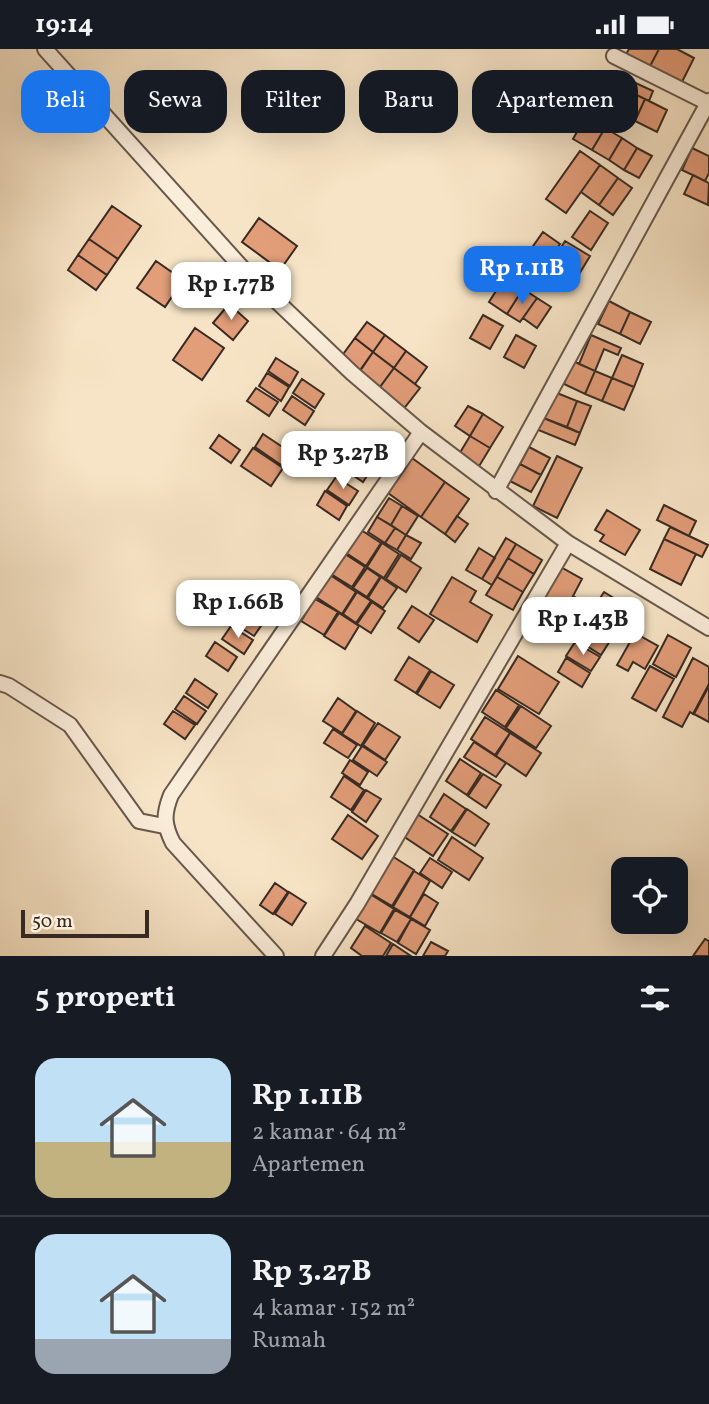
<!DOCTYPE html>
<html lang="id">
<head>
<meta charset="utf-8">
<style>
  body { margin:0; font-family:Vollkorn,serif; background:#242831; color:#f1f3f6; height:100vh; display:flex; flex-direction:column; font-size:26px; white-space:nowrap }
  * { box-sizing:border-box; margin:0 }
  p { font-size:23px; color:#9ea1a6 }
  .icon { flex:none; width:38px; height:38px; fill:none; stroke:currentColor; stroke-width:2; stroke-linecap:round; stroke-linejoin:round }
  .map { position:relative; height:907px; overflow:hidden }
  .sheet { display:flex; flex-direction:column; background:#171b24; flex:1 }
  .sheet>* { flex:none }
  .guide { position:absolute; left:21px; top:21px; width:668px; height:63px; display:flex; gap:14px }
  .fabs { position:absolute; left:611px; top:808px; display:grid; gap:14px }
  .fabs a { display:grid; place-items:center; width:77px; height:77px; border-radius:14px; background:#171b24; box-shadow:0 7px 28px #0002; font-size:35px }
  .scale { position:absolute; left:21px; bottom:18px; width:128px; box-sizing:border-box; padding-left:7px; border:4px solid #382a23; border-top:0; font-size:19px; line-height:24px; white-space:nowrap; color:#382a23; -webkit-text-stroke:5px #faedda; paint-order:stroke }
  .price { position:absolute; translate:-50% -60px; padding:0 16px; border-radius:14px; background:#fff; color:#222; font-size:23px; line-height:46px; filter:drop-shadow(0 2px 4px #0008) }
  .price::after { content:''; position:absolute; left:50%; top:42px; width:21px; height:16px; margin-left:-10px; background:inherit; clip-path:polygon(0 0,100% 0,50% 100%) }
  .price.selected { background:#1a73e8; color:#fff }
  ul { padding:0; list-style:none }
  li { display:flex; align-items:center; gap:21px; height:175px; padding:0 35px }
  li+li { border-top:2px solid #363941 }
  li span { display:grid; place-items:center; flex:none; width:196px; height:140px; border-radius:21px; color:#555 }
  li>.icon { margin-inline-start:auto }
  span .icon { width:84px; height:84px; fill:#fffc; stroke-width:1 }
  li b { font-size:30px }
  h2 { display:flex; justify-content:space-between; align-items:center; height:84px; padding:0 35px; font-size:30px }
  .tag { padding:0 24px; border-radius:21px; background:#171b24; box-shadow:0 7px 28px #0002; font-size:24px; line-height:63px }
  .tag.selected { background:#1a73e8; color:#fff }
  .status { display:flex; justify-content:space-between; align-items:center; height:49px; padding:0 35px; background:#171b24; direction:ltr }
  .status svg { height:19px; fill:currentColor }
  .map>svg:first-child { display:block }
  .building { fill:#e29d79; stroke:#382a23; stroke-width:2 }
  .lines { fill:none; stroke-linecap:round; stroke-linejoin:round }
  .minor-casing { stroke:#68584c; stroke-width:18 }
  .minor { stroke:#faedda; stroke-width:14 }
</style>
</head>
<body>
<div class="status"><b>19:14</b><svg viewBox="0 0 49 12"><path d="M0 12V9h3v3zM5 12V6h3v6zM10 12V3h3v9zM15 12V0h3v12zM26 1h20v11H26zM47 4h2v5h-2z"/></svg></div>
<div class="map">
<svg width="709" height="907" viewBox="0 0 709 907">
  <rect width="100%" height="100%" fill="#f7e4c6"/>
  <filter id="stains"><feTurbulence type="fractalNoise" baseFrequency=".00286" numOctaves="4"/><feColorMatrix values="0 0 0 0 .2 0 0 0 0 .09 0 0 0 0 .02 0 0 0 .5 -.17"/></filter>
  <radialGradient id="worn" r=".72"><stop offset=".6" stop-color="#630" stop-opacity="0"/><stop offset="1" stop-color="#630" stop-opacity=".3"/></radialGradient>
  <!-- building -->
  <path class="building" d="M629,0H659L648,21L624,9Z
    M659,0H677L694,9L680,37L648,21Z
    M627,30L653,42L649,52L622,39Z
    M622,39L645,50L635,72L612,62Z
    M645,50L667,61L657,83L635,72Z
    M586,67L605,79L592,101L573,90Z
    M605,79L622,89L609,111L592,101Z
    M622,89L637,99L624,121L609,111Z
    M637,99L652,107L639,129L624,121Z
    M692,99L709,107V124L705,132L682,121Z
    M580,102L600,116L566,164L546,150Z
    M600,116L618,129L599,156L581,143Z
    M693,126L709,134L708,156L684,145Z
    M618,129L632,139L613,166L599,156Z
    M112,157L141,177L118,210L89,190Z
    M590,162L608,174L591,201L572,188Z
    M259,169L297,197L280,221L242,193Z
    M543,183L560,195L541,222L524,210Z
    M89,190L118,210L107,226L78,206Z
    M565,192L590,207L575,232L550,217Z
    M78,206L107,226L96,241L68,221Z
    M524,210L541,222L532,235L516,223Z
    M156,212L183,231L165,258L137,239Z
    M505,228L523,240L507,265L489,253Z
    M523,240L537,249L520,273L507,265Z
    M537,249L551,258L537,279L523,269Z
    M609,252L630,263L620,285L598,275Z
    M229,255L248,272L233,291L213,274Z
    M630,263L651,273L640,295L620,285Z
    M483,266L503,277L490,300L470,289Z
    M367,273L385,286L373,303L355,289Z
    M195,279L224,299L202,331L173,311Z
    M385,286L406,302L394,319L373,303Z
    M516,286L536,297L524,319L504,308Z
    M591,286L621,299L618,306L604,300L595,322L579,315Z
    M355,289L373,303L360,322L341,308Z
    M406,302L427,318L415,335L394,319Z
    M373,303L394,319L377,342L356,327Z
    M622,306L643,315L634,338L612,329Z
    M276,309L298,323L290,337L268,322Z
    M573,312L595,322L585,345L564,335Z
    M394,319L420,339L402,362L377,342Z
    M595,322L612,329L602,352L585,345Z
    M267,324L289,338L281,352L259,337Z
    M612,329L634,338L624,361L602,352Z
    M302,330L324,345L315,359L293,344Z
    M256,339L278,353L269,367L247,352Z
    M552,342L577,352L567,378L541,368Z
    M292,347L314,362L305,376L283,361Z
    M577,352L591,357L580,384L567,378Z
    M468,357L483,365L470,387L455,377Z
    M483,365L503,378L490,399L470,387Z
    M541,368L580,384L575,396L536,380Z
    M263,385L293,405L284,418L255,398Z
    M219,386L240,401L231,414L210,399Z
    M470,387L490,399L478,419L458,407Z
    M361,389L383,404L374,417L352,402Z
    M529,398L550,409L541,426L520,415Z
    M253,399L283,419L271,437L241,417Z
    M351,405L372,419L363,433L341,418Z
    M557,407L582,419L557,469L533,457Z
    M412,409L445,433L421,468L388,444Z
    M520,415L541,426L531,443L510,432Z
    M336,428L358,442L349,456L327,441Z
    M445,433L469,450L445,485L421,468Z
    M325,442L347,457L339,471L317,456Z
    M389,449L402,457L391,476L377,468Z
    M664,456L696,472L689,487L657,471Z
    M402,457L418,467L406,486L391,476Z
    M607,461L640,481L625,506L600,492L604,486L595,481Z
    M457,467L468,475L455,493L445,485Z
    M377,468L395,479L385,494L368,483Z
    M670,478L708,496L702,508L664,490Z
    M358,479L381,494L366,517L343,502Z
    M395,479L406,486L397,501L385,494Z
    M406,486L421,494L411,510L397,501Z
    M506,489L516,495L492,536L482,530Z
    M664,490L696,505L681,536L650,520Z
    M382,494L399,505L384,529L367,518Z
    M516,495L542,511L534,525L508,509Z
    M479,499L495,509L482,530L466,521Z
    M345,505L365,518L352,538L331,525Z
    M401,506L421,519L406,543L386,530Z
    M508,509L534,525L523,543L497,528Z
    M559,517L582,530L573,547L587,555L571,582L558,574L552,586L528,573Z
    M367,519L380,528L367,548L353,539Z
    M330,526L356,543L342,565L316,548Z
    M381,528L397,539L383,559L368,549Z
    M452,528L476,542L470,553L492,566L477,593L430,565Z
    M497,528L523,543L513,561L486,546Z
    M256,539L278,554L269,567L247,552Z
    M357,543L371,552L356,574L343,565Z
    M604,543L630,559L614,585L587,569Z
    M315,550L338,563L324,586L301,572Z
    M372,553L385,562L371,584L357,575Z
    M412,557L434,571L419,593L398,579Z
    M241,559L263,574L254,587L232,573Z
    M339,564L359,577L345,600L324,587Z
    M587,572L613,587L601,606L576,590Z
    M231,577L253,591L244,605L222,590Z
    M635,584L658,597L645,620L633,613L628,622L617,616Z
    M668,586L691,599L676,628L653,615Z
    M215,593L237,608L228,622L206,607Z
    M575,593L600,608L591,622L566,607Z
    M518,607L559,633L539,665L498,640Z
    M409,608L430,621L416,644L395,631Z
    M566,609L590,624L582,638L558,623Z
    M693,609L709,618V635L693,665L690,663L682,678L663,668Z
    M650,617L674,630L656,662L632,649Z
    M431,622L454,636L440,659L417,645Z
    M195,630L217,645L208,659L186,644Z
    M709,637V673L694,665Z
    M496,641L519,656L505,678L482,663Z
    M184,647L206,662L197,675L175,660Z
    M338,649L356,662L342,684L323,672Z
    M521,657L551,677L536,699L506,679Z
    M173,662L195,676L185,690L164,675Z
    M357,662L375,674L361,697L342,685Z
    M485,668L510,684L495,706L471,690Z
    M378,674L400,688L385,711L363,696Z
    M333,680L357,696L348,709L324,694Z
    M510,684L541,704L526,727L496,707Z
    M474,693L506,714L496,728L464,708Z
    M362,697L387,713L377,727L353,711Z
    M460,710L481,724L467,746L446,732Z
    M350,711L368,723L360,736L342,724Z
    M483,725L501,736L486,759L468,747Z
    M344,727L364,741L351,761L331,748Z
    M366,741L381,750L366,773L352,763Z
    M444,745L466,760L451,782L430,768Z
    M467,760L489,775L475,797L452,783Z
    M417,765L448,785L433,807L403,787Z
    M348,766L378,787L362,810L332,790Z
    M452,788L483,809L469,831L438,811Z
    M392,807L414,821L392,857L370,844Z
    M430,809L452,823L442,839L420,824Z
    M414,822L430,832L410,868L393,858Z
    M275,834L288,843L273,865L260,856Z
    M289,843L306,854L292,876L275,865Z
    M370,845L394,860L380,884L356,870Z
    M424,845L438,854L425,877L410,868Z
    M395,861L411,870L397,893L381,884Z
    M411,870L430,881L416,905L398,894Z
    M365,877L391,894L383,907H362L351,899Z
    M705,890L709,892V907H693Z
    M431,893L448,902L445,907H423Z
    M393,895L411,907H386Z"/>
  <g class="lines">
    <!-- minor casing -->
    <g class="minor-casing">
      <path id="minor" d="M45,0L244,221L352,324L421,383L568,494L709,579
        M614,7L708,54
        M496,442L709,52
        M0,634L9,637L70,676L139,772L164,777
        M276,907L173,794C164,776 163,766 171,746L421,383
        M323,907L357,855L568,494"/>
    </g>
    <!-- minor -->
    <use href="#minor" class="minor"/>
  </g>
  <rect width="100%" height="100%" filter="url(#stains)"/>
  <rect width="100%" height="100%" fill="url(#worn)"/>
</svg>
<div class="fabs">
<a><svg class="icon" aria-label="locate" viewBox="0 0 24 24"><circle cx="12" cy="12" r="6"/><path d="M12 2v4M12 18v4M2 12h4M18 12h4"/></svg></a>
</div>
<div class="scale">50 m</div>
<b class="price selected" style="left:522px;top:257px">Rp 1.11B</b>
<b class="price" style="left:231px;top:273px">Rp 1.77B</b>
<b class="price" style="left:343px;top:442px">Rp 3.27B</b>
<b class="price" style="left:238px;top:591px">Rp 1.66B</b>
<b class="price" style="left:583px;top:608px">Rp 1.43B</b>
<div class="guide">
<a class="tag selected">Beli</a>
<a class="tag">Sewa</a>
<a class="tag">Filter</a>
<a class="tag">Baru</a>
<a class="tag">Apartemen</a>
</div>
</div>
<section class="sheet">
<h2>5 properti<svg class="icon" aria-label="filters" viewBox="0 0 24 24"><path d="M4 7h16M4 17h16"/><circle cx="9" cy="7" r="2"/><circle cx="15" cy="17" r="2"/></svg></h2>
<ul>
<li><span style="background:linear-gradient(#bfe0f5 60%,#c2b280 0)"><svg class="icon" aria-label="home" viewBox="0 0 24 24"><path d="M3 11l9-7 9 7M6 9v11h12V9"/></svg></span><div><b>Rp 1.11B</b><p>2 kamar · 64 m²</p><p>Apartemen</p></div></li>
<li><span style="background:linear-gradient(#bfe0f5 75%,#9aa5b1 0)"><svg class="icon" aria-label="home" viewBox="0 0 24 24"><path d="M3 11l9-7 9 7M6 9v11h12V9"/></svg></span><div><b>Rp 3.27B</b><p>4 kamar · 152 m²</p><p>Rumah</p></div></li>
</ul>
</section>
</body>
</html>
